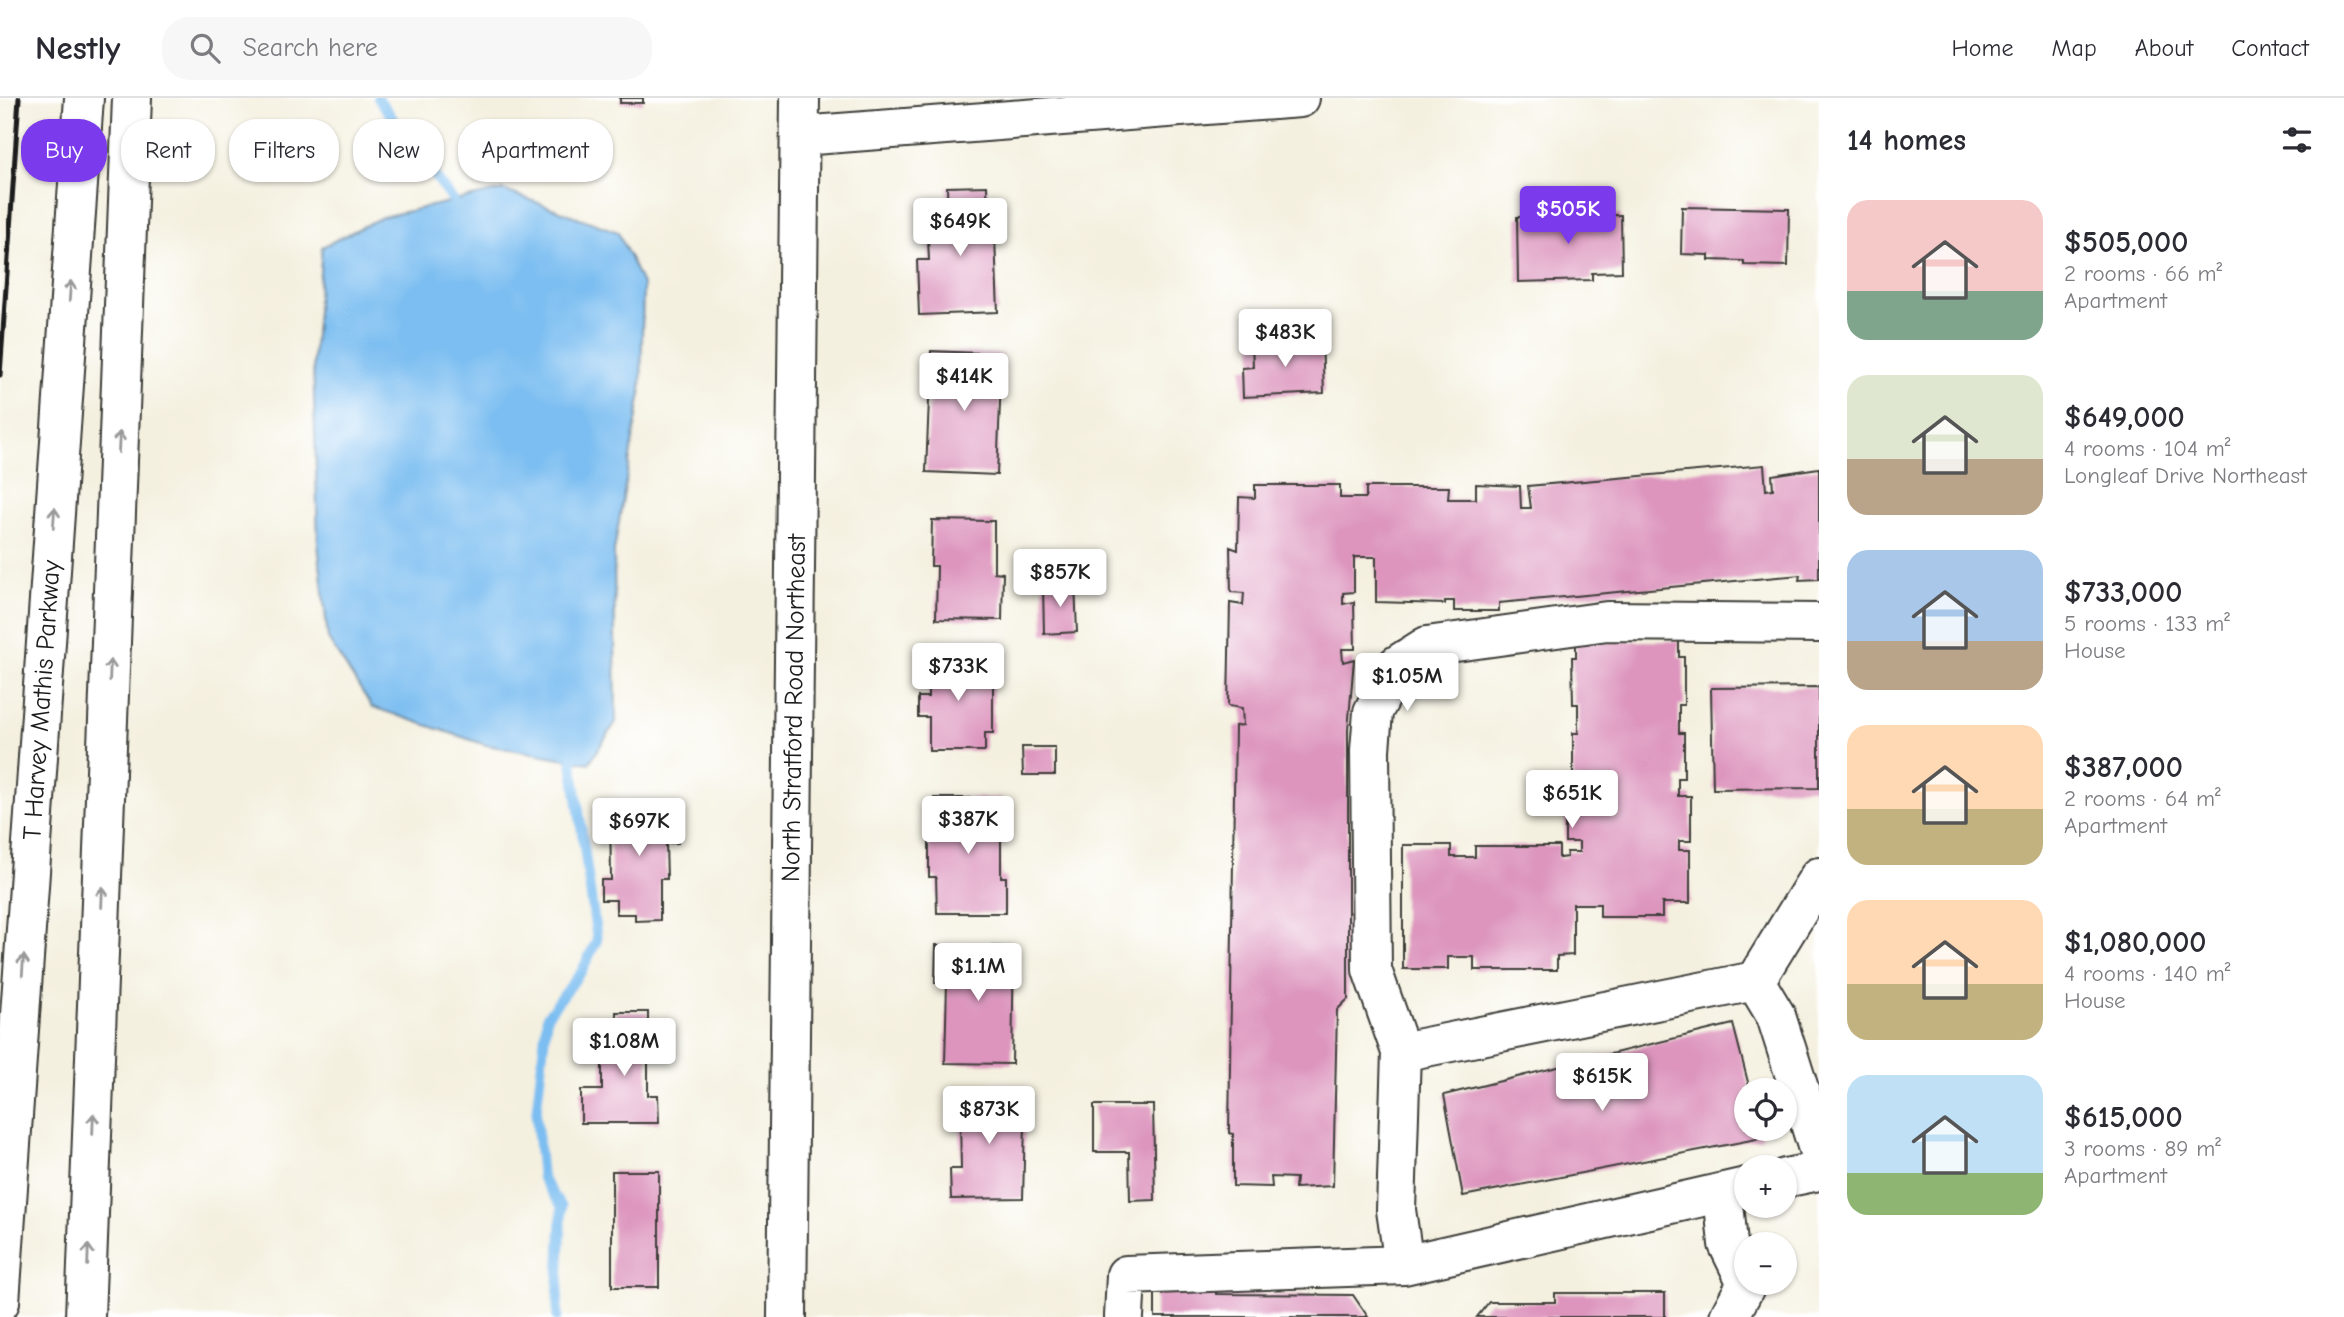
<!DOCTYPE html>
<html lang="en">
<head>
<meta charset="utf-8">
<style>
  body { margin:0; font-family:"Comic Neue",sans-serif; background:#f7f7f7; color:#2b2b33; height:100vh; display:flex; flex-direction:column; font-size:26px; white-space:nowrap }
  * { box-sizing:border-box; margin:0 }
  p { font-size:23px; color:#7c7c81 }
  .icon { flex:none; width:38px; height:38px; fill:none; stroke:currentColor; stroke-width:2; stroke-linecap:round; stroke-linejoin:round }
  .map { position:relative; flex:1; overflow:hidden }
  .sheet { display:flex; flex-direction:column; background:#fff; width:525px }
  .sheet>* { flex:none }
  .top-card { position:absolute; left:21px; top:21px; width:665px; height:63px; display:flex; gap:14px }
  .fabs { position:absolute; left:1734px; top:980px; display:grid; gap:14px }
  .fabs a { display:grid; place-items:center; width:63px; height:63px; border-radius:50%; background:#fff; box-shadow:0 2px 5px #0004; font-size:35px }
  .price { position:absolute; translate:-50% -60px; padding:0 16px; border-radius:7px; background:#fff; color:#222; font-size:23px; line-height:46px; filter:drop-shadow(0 2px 4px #0008) }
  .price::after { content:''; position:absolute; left:50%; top:42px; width:21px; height:16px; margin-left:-10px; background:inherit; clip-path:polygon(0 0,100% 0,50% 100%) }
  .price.current { background:#7c3aed; color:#fff }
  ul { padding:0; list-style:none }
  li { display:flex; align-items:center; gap:21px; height:175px; padding:0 28px }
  li span { display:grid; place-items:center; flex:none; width:196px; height:140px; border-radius:21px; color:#555 }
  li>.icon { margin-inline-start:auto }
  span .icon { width:84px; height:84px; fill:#fffc; stroke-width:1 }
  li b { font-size:30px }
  h2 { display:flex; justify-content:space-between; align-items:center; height:84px; padding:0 28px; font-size:30px }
  .pill { padding:0 24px; border-radius:28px; background:#fff; box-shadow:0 2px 5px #0004; font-size:24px; line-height:63px }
  .pill.current { background:#7c3aed; color:#fff }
  header { display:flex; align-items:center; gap:42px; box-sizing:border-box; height:98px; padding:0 35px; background:#fff; border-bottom:2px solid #e1e1e2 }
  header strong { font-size:33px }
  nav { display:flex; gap:38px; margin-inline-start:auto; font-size:24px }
  .search { width:490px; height:63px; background:#f7f7f7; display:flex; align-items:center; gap:18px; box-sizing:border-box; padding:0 24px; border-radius:28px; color:#7c7c81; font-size:26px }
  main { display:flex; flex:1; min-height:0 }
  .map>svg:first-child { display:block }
  .water { fill:#7bbef1; stroke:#4c6d86; stroke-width:2 }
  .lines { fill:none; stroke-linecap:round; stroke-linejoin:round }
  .stream { stroke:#7bbef1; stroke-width:10 }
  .building { fill:#dd95be }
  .minor-casing { stroke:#3c3c39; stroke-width:42 }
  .highway-casing { stroke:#3c3c39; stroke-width:42 }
  .minor { stroke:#fff; stroke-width:38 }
  .highway { stroke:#fff; stroke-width:38 }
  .rail { stroke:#1c1c1c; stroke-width:5 }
  .oneway { stroke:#999 }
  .labels { text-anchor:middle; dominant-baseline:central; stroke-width:6; stroke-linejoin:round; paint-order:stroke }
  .street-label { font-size:26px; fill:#1c1c1c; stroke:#fff }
</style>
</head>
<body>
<header>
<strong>Nestly</strong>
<div class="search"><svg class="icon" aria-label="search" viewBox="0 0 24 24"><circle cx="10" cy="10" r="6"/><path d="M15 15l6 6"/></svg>Search here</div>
<nav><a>Home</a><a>Map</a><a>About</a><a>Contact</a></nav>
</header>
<main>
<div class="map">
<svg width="1819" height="1219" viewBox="0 0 1819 1219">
  <rect width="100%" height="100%" fill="#fff"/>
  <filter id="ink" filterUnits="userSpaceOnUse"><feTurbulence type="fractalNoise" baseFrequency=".0143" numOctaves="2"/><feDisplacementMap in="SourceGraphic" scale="14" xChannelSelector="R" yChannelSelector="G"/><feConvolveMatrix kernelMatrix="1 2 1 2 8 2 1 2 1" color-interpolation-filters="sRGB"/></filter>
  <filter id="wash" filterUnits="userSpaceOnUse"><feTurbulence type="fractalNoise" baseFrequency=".00686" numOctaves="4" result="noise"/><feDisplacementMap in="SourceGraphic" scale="28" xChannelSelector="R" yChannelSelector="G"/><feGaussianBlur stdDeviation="1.57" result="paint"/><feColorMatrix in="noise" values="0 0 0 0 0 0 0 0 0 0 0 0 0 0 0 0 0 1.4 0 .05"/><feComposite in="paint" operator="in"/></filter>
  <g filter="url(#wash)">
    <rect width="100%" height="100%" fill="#f4f0df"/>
    <!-- water -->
    <path class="water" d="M503,92L618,134L643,188L641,295L614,453L616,624L589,665L486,647L372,609L328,541L318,446L313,262L322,149L382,119Z"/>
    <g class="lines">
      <!-- stream -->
      <path class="stream" d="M378,0L460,112
        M557,1219L562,1109L542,1080L536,1017L547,918L582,873L597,842L570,649"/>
    </g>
    <g id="blocks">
      <!-- building -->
      <path class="building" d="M620,0H643V5H620Z
        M987,88L988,116H994L998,214L919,217L917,162H929L927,121L948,120L947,89Z
        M1555,107H1580V118L1621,117L1622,174L1592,175V182L1518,184L1517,119L1555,118Z
        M1682,109L1789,111L1788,168L1744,167V163L1709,162V157L1681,156Z
        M1322,241L1324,295L1243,299L1242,270L1253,269L1252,244Z
        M931,253L1002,256L997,377L926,374Z
        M1764,367L1766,392L1773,391L1772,377L1819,370V481L1799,482L1800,477L1499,505V513H1454V503H1445V506L1376,504V459H1354V494L1343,495V506L1354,504L1355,551H1342L1343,564L1354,561L1348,632V901L1337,912L1333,1088L1295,1090L1296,1080L1271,1079L1272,1089L1233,1088V1036L1229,1035L1235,628L1243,627L1242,610L1228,608L1230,505L1243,507L1244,495L1231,494L1230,449L1238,452L1239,399L1255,400V387H1340V400H1366V389H1449L1448,401H1476V386L1520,388L1521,410H1531L1528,388Z
        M932,422L994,423V474L1003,475L1002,522L936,521L937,468H931Z
        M1075,486L1077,534L1044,536L1043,487Z
        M1576,543H1679V559H1684V607H1679V635H1684V680H1678V698H1691V743H1679V752H1690V805H1662V819H1600V806H1573V857L1557,858V872H1474V859H1448V871H1403V747H1451V759H1475V748H1559V760L1567,759V754H1579V744H1565V698H1579V680H1573V635H1578V606H1573L1572,559H1576Z
        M928,557H985L984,587H993V635H985V653H929V619H918V599H928Z
        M1819,589V690L1713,691L1711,590Z
        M1022,649H1055V677H1023Z
        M934,700H1001V779H1006V815H937L936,779H929V730H934Z
        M678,708V745H666L667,781H660V822L635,823V816H616V802H601V782H611L610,709Z
        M936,847L1014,849L1012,966L945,965L947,885H935Z
        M616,914H648V997H658L659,1025H581V992H602V945H616Z
        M1733,926L1750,992H1746V1031H1760L1762,1040L1463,1098L1444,997Z
        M1015,991L1016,1026H1025L1023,1100L951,1101L950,1071H961L960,1019L954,1020V992Z
        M1094,1007H1153L1155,1102L1130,1103L1129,1054H1094Z
        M612,1073H659V1189H612Z
        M1155,1188L1216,1189V1196L1353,1197L1368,1219H1155Z
        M1555,1195H1665V1219H1477L1489,1204H1555Z"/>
    </g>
  </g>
  <g filter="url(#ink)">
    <use href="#blocks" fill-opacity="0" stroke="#3c3c39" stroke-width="2"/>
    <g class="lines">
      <!-- minor casing -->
      <g class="minor-casing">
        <path id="minor" d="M800,38L1300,0
          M1755,883L1776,918L1819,1054
          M1401,954L1755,883L1819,779
          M1785,1080L1819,1073
          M1723,1095L1728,1146L1746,1183
          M1404,1167L1396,1112L1401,954L1372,872L1370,652L1373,614L1397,567L1427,548L1607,523L1819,525
          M787,1219L800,0
          M1124,1219L1126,1177L1404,1167L1746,1089
          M1729,1219L1747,1185"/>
      </g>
      <!-- highway casing -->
      <g class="highway-casing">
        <path id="highway" d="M0,1204L84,0
          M85,1219L132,0"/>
      </g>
      <!-- minor -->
      <use href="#minor" class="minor"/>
      <!-- highway -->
      <use href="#highway" class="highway"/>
      <!-- rail -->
      <path class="rail" d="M0,277L19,0"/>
    </g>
    <!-- one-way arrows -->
    <defs><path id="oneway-shaft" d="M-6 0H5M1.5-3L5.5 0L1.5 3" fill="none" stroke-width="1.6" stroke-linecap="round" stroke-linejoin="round" transform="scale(1.75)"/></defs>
    <g class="oneway">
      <use href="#oneway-shaft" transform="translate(70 193) rotate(-86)"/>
      <use href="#oneway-shaft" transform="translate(119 344) rotate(-87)"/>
      <use href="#oneway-shaft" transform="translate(54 420) rotate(-86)"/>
      <use href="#oneway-shaft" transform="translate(110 572) rotate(-88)"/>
      <use href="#oneway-shaft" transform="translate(102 799) rotate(-88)"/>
      <use href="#oneway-shaft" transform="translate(23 867) rotate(-86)"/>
      <use href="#oneway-shaft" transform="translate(93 1026) rotate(-88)"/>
      <use href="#oneway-shaft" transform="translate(88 1157) rotate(-88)"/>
    </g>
  </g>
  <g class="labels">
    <!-- street labels -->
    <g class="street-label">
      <text transform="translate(42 602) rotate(-86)">T Harvey Mathis Parkway</text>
      <text transform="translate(794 610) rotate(-89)">North Stratford Road Northeast</text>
    </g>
  </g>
</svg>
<div class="fabs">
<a><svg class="icon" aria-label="locate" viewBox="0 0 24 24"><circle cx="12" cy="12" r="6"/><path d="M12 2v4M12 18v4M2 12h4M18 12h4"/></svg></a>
<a>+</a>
<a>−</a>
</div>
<b class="price current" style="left:1568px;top:148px">$505K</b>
<b class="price" style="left:960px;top:160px">$649K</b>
<b class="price" style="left:1285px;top:271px">$483K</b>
<b class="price" style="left:964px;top:315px">$414K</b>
<b class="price" style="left:1060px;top:511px">$857K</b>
<b class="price" style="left:958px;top:605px">$733K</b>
<b class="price" style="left:1407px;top:615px">$1.05M</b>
<b class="price" style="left:1572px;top:732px">$651K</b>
<b class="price" style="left:968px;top:758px">$387K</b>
<b class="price" style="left:639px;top:760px">$697K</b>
<b class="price" style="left:978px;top:905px">$1.1M</b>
<b class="price" style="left:624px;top:980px">$1.08M</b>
<b class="price" style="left:1602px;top:1015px">$615K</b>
<b class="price" style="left:989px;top:1048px">$873K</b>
<div class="top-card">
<a class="pill current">Buy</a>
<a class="pill">Rent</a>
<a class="pill">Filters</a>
<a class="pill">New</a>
<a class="pill">Apartment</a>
</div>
</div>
<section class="sheet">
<h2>14 homes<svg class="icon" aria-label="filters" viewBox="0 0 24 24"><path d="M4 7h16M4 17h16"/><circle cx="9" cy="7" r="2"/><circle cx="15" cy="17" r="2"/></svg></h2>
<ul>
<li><span style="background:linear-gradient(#f6c9c9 65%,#7fa58c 0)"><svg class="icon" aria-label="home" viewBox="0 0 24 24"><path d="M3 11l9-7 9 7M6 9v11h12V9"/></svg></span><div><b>$505,000</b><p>2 rooms · 66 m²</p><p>Apartment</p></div></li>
<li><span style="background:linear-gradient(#dfe7d0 60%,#b9a48a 0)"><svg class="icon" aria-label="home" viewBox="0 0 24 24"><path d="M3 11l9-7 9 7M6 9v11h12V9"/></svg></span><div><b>$649,000</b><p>4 rooms · 104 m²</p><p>Longleaf Drive Northeast</p></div></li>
<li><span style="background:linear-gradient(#a9c7e8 65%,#b9a48a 0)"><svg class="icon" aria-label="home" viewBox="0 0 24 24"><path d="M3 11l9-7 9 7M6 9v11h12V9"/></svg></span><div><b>$733,000</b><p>5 rooms · 133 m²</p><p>House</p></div></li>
<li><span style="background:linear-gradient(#ffd9b3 60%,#c2b280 0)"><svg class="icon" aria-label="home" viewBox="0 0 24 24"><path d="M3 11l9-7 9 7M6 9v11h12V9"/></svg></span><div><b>$387,000</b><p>2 rooms · 64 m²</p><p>Apartment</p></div></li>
<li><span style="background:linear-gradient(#ffd9b3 60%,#c2b280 0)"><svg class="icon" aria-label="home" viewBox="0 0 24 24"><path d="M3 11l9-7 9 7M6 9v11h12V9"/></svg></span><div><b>$1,080,000</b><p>4 rooms · 140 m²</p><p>House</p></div></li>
<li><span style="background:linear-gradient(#bfe0f5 70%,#8fb573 0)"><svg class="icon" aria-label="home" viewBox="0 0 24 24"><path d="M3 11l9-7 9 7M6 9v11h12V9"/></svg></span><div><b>$615,000</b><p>3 rooms · 89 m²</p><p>Apartment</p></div></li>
</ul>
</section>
</main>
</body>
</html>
